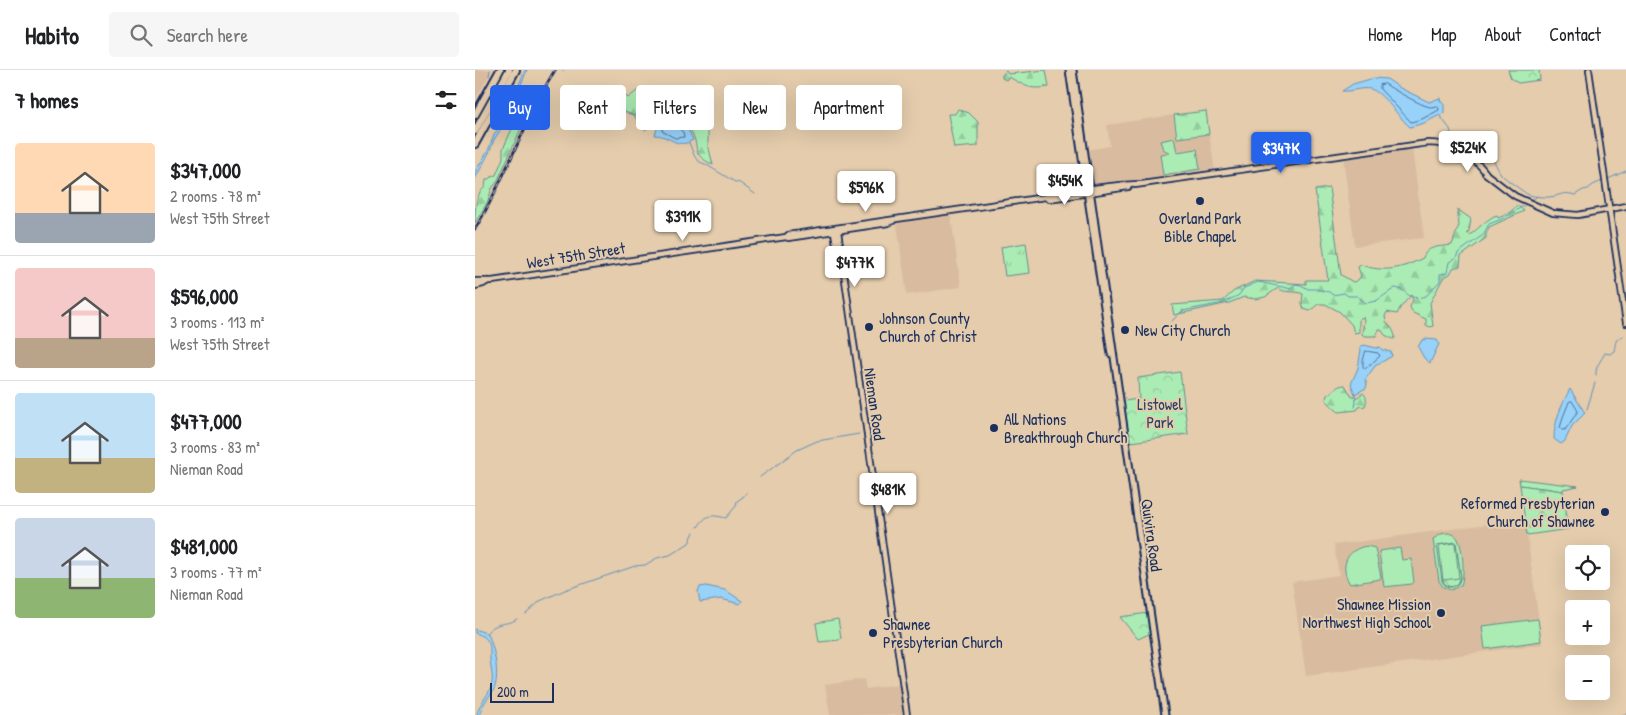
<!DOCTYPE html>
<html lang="en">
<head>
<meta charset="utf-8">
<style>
  body { margin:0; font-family:"Patrick Hand",sans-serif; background:#f6f6f6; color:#202124; height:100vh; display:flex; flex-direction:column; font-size:19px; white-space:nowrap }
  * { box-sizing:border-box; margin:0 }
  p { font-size:16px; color:#757577 }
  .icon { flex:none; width:28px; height:28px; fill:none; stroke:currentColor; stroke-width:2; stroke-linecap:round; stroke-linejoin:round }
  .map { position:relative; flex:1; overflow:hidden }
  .details { display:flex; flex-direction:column; background:#fff; width:475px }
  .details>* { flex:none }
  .guide { position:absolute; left:15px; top:15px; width:475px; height:45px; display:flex; gap:10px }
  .tools { position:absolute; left:1090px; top:475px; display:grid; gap:10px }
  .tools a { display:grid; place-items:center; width:45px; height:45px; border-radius:5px; background:#fff; box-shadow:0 5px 20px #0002; font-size:25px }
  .scale { position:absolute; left:15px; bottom:12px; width:64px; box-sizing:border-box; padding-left:5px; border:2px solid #1b2f5e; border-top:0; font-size:14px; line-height:18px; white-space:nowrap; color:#1b2f5e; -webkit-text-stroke:4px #e4ccac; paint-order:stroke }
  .price { position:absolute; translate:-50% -42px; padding:0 11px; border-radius:5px; background:#fff; color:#222; font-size:16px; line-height:32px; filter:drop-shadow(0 1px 2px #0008) }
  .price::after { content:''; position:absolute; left:50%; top:30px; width:15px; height:11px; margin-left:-8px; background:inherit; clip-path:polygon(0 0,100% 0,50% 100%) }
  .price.current { background:#2563eb; color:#fff }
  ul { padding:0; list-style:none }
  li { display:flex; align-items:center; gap:15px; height:125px; padding:0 15px }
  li+li { border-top:1px solid #e0e0e0 }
  li span { display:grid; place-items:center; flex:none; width:140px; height:100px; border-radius:5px; color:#555 }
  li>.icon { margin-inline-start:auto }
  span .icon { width:60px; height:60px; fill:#fffc; stroke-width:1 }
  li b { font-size:21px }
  h2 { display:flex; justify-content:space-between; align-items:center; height:60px; padding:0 15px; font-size:21px }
  .pill { padding:0 18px; border-radius:5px; background:#fff; box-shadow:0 5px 20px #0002; font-size:18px; line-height:45px }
  .pill.current { background:#2563eb; color:#fff }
  header { display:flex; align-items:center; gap:30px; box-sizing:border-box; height:70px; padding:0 25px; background:#fff; border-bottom:1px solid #e0e0e0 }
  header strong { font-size:24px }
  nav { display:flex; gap:28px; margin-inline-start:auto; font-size:18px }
  .search { width:350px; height:45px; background:#f6f6f6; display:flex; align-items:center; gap:12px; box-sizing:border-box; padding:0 18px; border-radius:5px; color:#757577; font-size:19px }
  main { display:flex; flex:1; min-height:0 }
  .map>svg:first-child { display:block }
  .built { fill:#d9bca0 }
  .grass { fill:url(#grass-tufts); stroke:#638e89 }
  .forest { fill:url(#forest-firs); stroke:#638e89 }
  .park { fill:url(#park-crowns); stroke:#638e89 }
  .pitch { fill:#abecb4; stroke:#638e89; fill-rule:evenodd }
  .water { fill:#98d2f8; stroke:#6691ba }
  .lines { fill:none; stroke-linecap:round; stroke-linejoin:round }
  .shore { stroke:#4d709c; stroke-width:1 }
  .stream { stroke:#6691ba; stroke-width:1 }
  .secondary-casing { stroke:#1b2f5e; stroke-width:8 }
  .primary-casing { stroke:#1b2f5e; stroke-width:9 }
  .motorway-casing { stroke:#1b2f5e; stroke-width:10 }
  .secondary { stroke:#e4ccac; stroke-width:4.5 }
  .primary { stroke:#e4ccac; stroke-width:5 }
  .motorway { stroke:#e4ccac; stroke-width:6 }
  .rail-casing { stroke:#1b2f5e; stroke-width:3 }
  .rail { stroke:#e4ccac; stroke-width:1; stroke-dasharray:4; stroke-linecap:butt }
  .poi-dot { fill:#1b2f5e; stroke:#e4ccac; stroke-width:2 }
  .labels { text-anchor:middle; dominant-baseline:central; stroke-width:4; stroke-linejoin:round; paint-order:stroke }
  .poi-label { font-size:16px; fill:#1b2f5e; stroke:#e4ccac; text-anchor:start }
  .street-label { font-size:16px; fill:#1b2f5e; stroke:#e4ccac }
  .park-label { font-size:16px; fill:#294267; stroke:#e4ccac }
</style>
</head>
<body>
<header>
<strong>Habito</strong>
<div class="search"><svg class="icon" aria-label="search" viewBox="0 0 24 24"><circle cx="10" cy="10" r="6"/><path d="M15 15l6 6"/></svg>Search here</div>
<nav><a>Home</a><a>Map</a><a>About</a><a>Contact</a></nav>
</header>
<main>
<section class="details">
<h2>7 homes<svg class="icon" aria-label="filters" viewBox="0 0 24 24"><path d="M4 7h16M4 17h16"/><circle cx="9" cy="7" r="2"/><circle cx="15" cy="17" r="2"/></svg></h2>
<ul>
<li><span style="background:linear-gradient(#ffd9b3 70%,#9aa5b1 0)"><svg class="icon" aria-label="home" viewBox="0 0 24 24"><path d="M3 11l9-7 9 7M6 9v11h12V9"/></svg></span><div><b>$347,000</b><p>2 rooms · 78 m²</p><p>West 75th Street</p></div></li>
<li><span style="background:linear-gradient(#f6c9c9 70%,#b9a48a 0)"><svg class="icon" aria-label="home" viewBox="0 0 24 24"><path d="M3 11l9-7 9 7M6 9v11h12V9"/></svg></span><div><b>$596,000</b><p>3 rooms · 113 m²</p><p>West 75th Street</p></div></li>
<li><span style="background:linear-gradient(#bfe0f5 65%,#c2b280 0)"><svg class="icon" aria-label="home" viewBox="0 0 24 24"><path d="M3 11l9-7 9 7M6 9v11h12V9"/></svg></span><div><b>$477,000</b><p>3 rooms · 83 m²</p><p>Nieman Road</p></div></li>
<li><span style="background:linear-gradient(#c9d6e8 60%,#8fb573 0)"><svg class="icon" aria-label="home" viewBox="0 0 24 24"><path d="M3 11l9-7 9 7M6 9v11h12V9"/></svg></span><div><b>$481,000</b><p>3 rooms · 77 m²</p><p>Nieman Road</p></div></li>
</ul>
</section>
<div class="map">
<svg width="1151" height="645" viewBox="0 0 1151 645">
  <defs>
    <pattern id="grass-tufts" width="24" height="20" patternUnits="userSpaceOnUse" patternTransform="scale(1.25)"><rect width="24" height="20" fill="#abecb4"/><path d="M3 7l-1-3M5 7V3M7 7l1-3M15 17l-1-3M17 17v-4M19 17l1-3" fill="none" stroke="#93cb9d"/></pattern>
    <pattern id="forest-firs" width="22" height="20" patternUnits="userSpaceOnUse" patternTransform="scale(1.25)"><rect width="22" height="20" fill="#abecb4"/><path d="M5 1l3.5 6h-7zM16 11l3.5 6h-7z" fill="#93cb9d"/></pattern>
    <pattern id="park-crowns" width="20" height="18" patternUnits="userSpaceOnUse" patternTransform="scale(1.25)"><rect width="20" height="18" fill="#abecb4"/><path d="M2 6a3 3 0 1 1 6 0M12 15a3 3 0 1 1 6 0" fill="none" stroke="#93cb9d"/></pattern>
  </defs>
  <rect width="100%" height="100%" fill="#e4ccac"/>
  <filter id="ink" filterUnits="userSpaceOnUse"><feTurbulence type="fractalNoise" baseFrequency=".02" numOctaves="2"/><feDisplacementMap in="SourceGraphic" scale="10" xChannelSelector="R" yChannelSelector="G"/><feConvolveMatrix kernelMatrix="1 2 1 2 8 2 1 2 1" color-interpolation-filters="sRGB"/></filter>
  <g filter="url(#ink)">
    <!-- built -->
    <path class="built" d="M0,0H17L0,30Z
      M699,45L702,68L734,64L740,101L654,113L621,117L618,115L611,80L635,76L632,55Z
      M937,78L949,168L880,176L868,87Z
      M473,145L476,147L486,217L432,225L422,155L423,153Z
      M1050,449L1067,574L831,606L817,512L864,505L859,475Z
      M389,609L391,619L424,614L428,645H355L350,615Z"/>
    <!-- grass -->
    <path class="grass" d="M551,173L555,203L530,206L526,177Z
      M1044,409L1103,416L1088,419V421L1045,415Z"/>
    <!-- forest -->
    <path class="forest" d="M571,0L574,17C554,20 550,16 534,7L531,10L527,8V5L531,1L533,4Z
      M162,21L167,22L168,27C182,34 201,28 216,22L220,24L223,31L227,54H233V75L238,95C214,82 226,81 217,63C212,54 203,50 198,42C187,39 180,40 172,48L173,58L170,60L164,56L160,46L150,42L132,30L122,28L125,23L135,26L139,23L150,25L153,28Z
      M483,39L494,43L503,52V76L479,78L473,44H480Z
      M731,41L734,64L702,68L699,45Z
      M51,47L22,112L17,118L12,133L0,153C0,140 0,125 10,117L11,110L21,105L28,88V79L36,61L42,52Z
      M854,118L866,205L878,212L882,211L886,206L883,197L886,195C910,203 926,199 948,188C952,175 966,177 977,175L984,155L982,139L996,149L994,161L992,163L995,165C1003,159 1014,147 1022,145L1023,148C1031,145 1037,142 1042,135L1049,141L1014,157L1011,164V168L986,186L985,196L978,198L975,204L968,208L955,233L958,256L955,257L951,255V249L938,243L935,237L938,230L936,225L925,238L922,244L912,242L910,246L911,252C915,255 920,262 920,268L918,269L910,265L906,259H904L901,266H889L887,264L889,250L888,247L884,249V262L879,263L877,255L865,242L856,237L850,234H843L835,241L829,239L827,233L828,224C820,220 810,224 803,218L790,227L780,229L769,227L754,233L699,245L697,235L748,231L759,221L780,211L831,214V210H853L840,120Z
      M870,315L877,327H883L888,323C892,327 892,331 890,336L884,337L882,340L864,342C862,341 851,331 851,329L852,325C859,321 862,315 870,315Z
      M1045,415L1088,421L1094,459L1052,465Z"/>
    <!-- park -->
    <path class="park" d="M1033,0H1064L1065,10L1043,13L1036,8Z
      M705,302L713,364L656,372L654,370L646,324L649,331L664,329L663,308Z
      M981,471L986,507L983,514C963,527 962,486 962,474Z
      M673,543L676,563L663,569L645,547Z"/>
    <!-- pitch -->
    <path class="pitch" d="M699,68L702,82L722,79L725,99L688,105L685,84L695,83L688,79L685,71Z
      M973,463C978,464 981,465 983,469C988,478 990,507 986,515L976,520L968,517L964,511L958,469L966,464ZM981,472L986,507L983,514C977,519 970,518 967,511L962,475Z
      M980,473L984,508L968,510L964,475Z
      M892,476L900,478L906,507L905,509L875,514C864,497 871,479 892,476Z
      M925,478L927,490L936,489L939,512L937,514L909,517L904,481Z
      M363,549L366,568L364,570L344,572L341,553Z
      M1063,549L1066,571L1010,579L1007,556Z"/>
    <!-- water -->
    <path class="water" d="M50,0H52L32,49L19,70L15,81L0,109V102L13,81L19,65L31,46Z
      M899,8L912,9L925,18L954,32L965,28V30L969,35V43L949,53L935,57C924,48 907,21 895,19C886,17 876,22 867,21L878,14Z
      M192,43L207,55L212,57L218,70C202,80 195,65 180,65L185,49Z
      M951,269L962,270L964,274L955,293L949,288L943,277L947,270Z
      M889,275L901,278L905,277L907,280L916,282L917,286L900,296L890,310L892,314L891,318L880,324L876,314L883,298L886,280L885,277Z
      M1095,319L1110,343L1097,356L1090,371L1086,374L1079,369C1079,351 1087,334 1095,319Z
      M231,516L250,520L267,531L265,534L246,529L225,532L223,521L225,517Z
      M0,559L13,564C19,577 26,607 18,621C13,629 6,635 5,645H2C4,633 12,628 16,617C19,608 16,599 15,590C15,576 17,568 0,563Z"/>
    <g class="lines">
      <!-- shore -->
      <path class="shore" d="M910,14C917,19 947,36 955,37C957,37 961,36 963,36L964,40L947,49L936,52L905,19V15Z
        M193,50L208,62L209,67L200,68L187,61L190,51Z
        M891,281L903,283L905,286L890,299L888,297V291Z
        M1097,331L1103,341L1090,360H1087L1085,358L1088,347L1094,332Z"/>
      <!-- stream -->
      <path class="stream" d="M88,0H89
        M14,6L15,0
        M32,28L37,32
        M965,46L975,59L978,70L988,77
        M214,73C219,82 218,91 230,94L260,112L265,113L280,124
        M993,79L1005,87L1016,88C1021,92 1022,99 1026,104C1029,108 1050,123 1054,125C1061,127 1067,127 1074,127C1086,126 1087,121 1100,125L1108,120L1113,119L1118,115L1129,110
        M1133,109L1151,101
        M1054,129H1059L1062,126
        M697,251L707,241L748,233L764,225L769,218L783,212L817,219L820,214L826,215L833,219H841L854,222L858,225L869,223L873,226H882L891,233L901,231L920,218C933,219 931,232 951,226L965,211V204L972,203L974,192L981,188L983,183L1008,165L1014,154L1027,149L1050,135
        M1121,305C1120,296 1126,291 1130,283L1135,284L1139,281C1141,274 1139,268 1148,266
        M880,324L881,332L880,337
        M1112,339L1120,313
        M285,407L322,380L342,371L384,364
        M223,457C232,443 237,445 251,448L261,436L262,431L268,427L271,423
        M51,544L65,531L90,520L160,496L170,495L182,488L195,485L214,473L219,462
        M10,564C24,549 29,557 42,549
        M1147,645L1151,644"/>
      <!-- secondary casing -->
      <g class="secondary-casing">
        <path id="secondary" d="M1114,0L1151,253
          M1010,103L1040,126L1078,143L1103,145L1151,136
          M660,115L953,73C975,73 998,85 1011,103
          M570,127L574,129L653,117
          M363,161L432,645
          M359,162L365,198L368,203
          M311,167L313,168L413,153L418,151
          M0,211H17L311,167L313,165L570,127L574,125C603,120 633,115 663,114
          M0,216L8,214L13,211"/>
      </g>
      <!-- primary casing -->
      <g class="primary-casing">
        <path id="primary" d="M594,0L636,284
          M598,0L690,645"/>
      </g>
      <!-- motorway casing -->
      <g class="motorway-casing">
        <path id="motorway" d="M0,45L25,0
          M0,61L34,0
          M0,74L41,0"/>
      </g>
      <!-- secondary -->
      <use href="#secondary" class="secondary"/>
      <!-- primary -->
      <use href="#primary" class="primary"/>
      <!-- motorway -->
      <use href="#motorway" class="motorway"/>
      <!-- rail casing -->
      <g class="rail-casing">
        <path id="rail" d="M0,159C31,108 49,51 80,0"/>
      </g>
      <!-- rail -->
      <use href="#rail" class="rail"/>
    </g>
  </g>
  <!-- markers -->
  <g class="poi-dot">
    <circle cx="725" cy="131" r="5"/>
    <circle cx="394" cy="257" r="5"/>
    <circle cx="650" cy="260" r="5"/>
    <circle cx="519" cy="358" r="5"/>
    <circle cx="1130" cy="442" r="5"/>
    <circle cx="966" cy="543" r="5"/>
    <circle cx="398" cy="563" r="5"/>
  </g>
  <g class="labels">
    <!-- poi labels -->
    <g class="poi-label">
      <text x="725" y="148" text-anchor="middle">Overland Park<tspan x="725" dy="18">Bible Chapel</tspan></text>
      <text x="404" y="248">Johnson County<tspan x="404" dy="18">Church of Christ</tspan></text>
      <text x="660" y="260">New City Church</text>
      <text x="529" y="349">All Nations<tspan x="529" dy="18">Breakthrough Church</tspan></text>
      <text x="1120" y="433" text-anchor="end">Reformed Presbyterian<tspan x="1120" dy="18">Church of Shawnee</tspan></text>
      <text x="956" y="534" text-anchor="end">Shawnee Mission<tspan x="956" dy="18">Northwest High School</tspan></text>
      <text x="408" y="554">Shawnee<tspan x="408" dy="18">Presbyterian Church</tspan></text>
    </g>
    <!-- street labels -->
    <g class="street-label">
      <text transform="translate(101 185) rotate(-9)">West 75th Street</text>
      <text transform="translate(400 334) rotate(82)">Nieman Road</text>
      <text transform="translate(677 465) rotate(82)">Quivira Road</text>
    </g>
    <!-- park labels -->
    <g class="park-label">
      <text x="685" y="334">Listowel<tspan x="685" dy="18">Park</tspan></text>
    </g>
  </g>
</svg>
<div class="tools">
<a><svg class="icon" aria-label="locate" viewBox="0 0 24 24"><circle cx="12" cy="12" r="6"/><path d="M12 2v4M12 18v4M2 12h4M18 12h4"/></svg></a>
<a>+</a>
<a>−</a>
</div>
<div class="scale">200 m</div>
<b class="price" style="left:993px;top:103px">$524K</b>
<b class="price current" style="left:806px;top:104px">$347K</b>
<b class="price" style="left:590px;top:136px">$454K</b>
<b class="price" style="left:391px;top:143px">$596K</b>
<b class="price" style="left:208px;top:172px">$391K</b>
<b class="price" style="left:380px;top:218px">$477K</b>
<b class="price" style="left:413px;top:445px">$481K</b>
<div class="guide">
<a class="pill current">Buy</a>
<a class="pill">Rent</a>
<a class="pill">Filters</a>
<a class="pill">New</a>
<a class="pill">Apartment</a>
</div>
</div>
</main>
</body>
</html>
